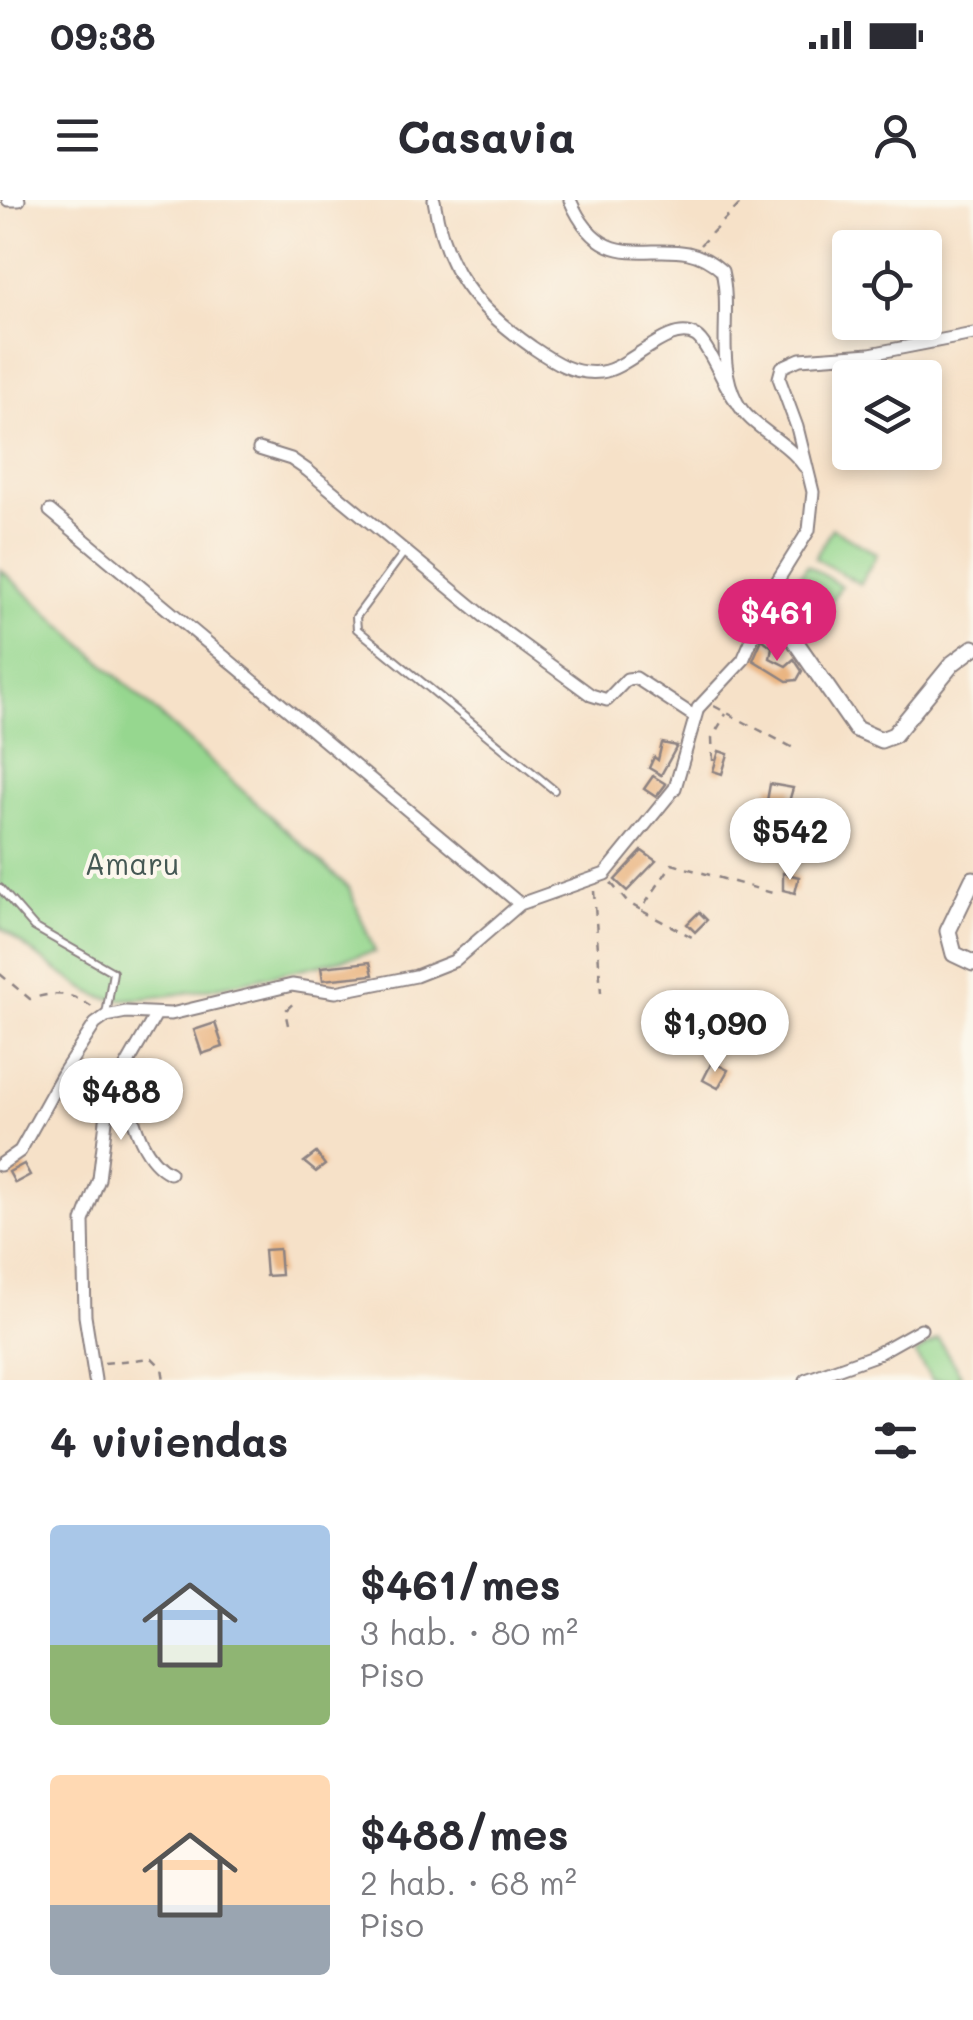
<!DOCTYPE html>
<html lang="es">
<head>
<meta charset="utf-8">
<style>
  body { margin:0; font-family:Mali,sans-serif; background:#f2f2f3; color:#2b2b33; height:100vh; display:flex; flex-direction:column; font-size:38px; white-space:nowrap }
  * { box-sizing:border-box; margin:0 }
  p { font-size:32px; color:#7c7c81 }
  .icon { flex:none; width:55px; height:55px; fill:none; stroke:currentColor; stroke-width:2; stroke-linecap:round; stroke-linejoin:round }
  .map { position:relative; height:1180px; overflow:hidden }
  .panel { display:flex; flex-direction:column; background:#fff; flex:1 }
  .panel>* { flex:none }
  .controls { position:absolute; left:832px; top:30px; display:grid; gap:20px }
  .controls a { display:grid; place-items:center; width:110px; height:110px; border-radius:10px; background:#fff; box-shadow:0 5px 15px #0003; font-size:50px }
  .price { position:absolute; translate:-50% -85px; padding:0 22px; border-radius:35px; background:#fff; color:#222; font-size:32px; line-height:65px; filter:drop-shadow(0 2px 5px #0008) }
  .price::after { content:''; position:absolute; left:50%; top:60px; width:30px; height:22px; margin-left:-15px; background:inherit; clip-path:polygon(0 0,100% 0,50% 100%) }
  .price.selected { background:#db2777; color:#fff }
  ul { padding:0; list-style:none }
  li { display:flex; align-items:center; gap:30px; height:250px; padding:0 50px }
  li span { display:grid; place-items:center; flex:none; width:280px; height:200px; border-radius:10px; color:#555 }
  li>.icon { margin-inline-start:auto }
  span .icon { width:120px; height:120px; fill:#fffc; stroke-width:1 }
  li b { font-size:42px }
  h2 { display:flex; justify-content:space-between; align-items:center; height:120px; padding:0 50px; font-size:42px }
  .status { display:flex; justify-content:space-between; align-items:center; height:70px; padding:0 50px; background:#fff; direction:ltr }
  .status svg { height:28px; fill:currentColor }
  header { display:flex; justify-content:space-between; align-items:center; height:130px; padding:0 50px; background:#fff; font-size:45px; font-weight:800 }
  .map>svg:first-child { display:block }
  .green { fill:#96d78f; stroke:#5c7c65; stroke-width:2.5 }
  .building { fill:#eab582 }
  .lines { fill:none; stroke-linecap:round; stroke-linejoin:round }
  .service-casing { stroke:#8c8282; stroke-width:10 }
  .minor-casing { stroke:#8c8282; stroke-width:15 }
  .tertiary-casing { stroke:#8c8282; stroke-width:19 }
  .path { stroke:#8c8282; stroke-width:2.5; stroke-dasharray:8 8; stroke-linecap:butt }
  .service { stroke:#fff; stroke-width:6 }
  .minor { stroke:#fff; stroke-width:11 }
  .tertiary { stroke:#fff; stroke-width:15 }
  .labels { text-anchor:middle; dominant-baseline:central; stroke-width:8; stroke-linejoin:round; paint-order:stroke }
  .park-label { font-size:30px; fill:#455854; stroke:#fbf7ec }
</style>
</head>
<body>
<div class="status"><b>09:38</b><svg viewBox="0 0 49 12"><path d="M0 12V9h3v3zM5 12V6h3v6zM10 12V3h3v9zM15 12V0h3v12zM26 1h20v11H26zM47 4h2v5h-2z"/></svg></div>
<header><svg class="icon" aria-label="menu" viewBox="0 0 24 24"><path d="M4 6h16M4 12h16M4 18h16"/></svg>Casavia<svg class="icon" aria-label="person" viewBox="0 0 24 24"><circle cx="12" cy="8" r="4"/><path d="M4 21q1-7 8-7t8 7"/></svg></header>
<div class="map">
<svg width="973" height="1180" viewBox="0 0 973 1180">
  <rect width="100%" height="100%" fill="#fbf7ec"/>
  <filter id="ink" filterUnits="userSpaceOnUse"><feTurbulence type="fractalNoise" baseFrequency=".01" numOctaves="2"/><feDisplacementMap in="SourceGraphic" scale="20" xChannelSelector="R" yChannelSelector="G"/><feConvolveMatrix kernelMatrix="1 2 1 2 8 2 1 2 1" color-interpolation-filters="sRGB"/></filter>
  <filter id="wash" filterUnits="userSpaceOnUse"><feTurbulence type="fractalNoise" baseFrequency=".0048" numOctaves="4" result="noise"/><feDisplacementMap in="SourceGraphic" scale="40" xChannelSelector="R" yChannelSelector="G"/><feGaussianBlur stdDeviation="2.25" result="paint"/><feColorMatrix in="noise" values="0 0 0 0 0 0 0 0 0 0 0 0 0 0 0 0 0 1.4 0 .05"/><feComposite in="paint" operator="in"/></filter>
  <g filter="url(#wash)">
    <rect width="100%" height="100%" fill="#f6e1c8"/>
    <!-- green -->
    <path class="green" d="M832,328L877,354L860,384L815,358Z
      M807,365L841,386L830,404L796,382Z
      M0,369L349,688L375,752C321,763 147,810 102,797C80,791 22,743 0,727Z
      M938,1139L961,1175L954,1180H932L915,1154Z"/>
    <g id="blocks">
      <!-- building -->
      <path class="building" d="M793,395H807L821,403L808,425L789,412Z
        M762,439L772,447L770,458L786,466L794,459L802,471L797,480L787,481L753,460Z
        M662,543L677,546L661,575L649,568L654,557L658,560Z
        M719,551L728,554L722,574L713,571Z
        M653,576L666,584L656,597L644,589Z
        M770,584L793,588L783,622L764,618Z
        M642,651L656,661L627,691L615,680Z
        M783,673L799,677L795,693L783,690Z
        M699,712L707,720L695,732L687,724Z
        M370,762L373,775L323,780L321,767Z
        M215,823L223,847L202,854L194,830Z
        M712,862L728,870L718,888L703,880Z
        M316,953L325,965L316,972L304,962Z
        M24,964L30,975L15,983L9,972Z
        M279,1049L281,1075L266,1076L264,1050Z"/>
    </g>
  </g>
  <g filter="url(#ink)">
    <use href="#blocks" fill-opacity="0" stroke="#8c8282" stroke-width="2.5"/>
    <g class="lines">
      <!-- service casing -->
      <g class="service-casing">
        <path id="service" d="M405,351L356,417L357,429L554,590
          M0,688L34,727L113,772L106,815"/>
      </g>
      <!-- minor casing -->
      <g class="minor-casing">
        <path id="minor" d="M8,0H19
          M434,0C444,70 476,108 532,147C554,162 573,175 601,172C631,168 669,120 696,136C708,143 724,187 736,201
          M570,0C610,92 669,21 722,71C732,113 715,161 737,202C750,227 786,240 804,266
          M259,249L291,259L307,270L486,418L591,495L607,500L627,479L636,478L694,516
          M50,311L520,704
          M119,873C131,906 137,957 170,973
          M0,965L20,951L64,872L95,824L106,816L126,812L171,814L292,785L336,792L416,776L454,761L520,704L605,674L675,588L698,508L743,460L776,383L809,330L813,292L797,227L779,178L782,167L800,159L870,154L973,134
          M95,1180L85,1116L83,1021L99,979L109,896L155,816
          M806,1180L873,1156L921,1129"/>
      </g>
      <!-- tertiary casing -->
      <g class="tertiary-casing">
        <path id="tertiary" d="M770,405L856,529L881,540L894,535L953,463L973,448
          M973,679L948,731L954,754L973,763"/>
      </g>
      <!-- path -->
      <path class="path" d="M700,45L744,0
        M714,506L797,550
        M713,561L712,538L726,514
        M611,683L627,702L641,710L672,664L779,695
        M594,691L601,793
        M642,711L692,737
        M0,774L30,799C56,791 72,792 96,810
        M288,825L285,811L298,799
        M104,1163L152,1158L162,1168L164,1180"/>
      <!-- service -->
      <use href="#service" class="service"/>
      <!-- minor -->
      <use href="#minor" class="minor"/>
      <!-- tertiary -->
      <use href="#tertiary" class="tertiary"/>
    </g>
  </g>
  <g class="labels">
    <!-- park labels -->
    <g class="park-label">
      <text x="132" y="663">Amaru</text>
    </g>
  </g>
</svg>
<div class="controls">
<a><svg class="icon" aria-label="locate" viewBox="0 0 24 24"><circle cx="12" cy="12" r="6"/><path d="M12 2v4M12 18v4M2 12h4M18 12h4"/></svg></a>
<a><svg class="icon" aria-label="layers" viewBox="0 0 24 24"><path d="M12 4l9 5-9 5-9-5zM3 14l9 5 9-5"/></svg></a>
</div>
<b class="price selected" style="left:777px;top:464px">$461</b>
<b class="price" style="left:790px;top:683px">$542</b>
<b class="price" style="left:715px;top:875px">$1,090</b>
<b class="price" style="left:121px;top:943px">$488</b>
</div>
<section class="panel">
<h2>4 viviendas<svg class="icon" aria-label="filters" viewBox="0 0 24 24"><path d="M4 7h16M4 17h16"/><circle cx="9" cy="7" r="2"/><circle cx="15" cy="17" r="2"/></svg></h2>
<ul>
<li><span style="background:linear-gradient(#a9c7e8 60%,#8fb573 0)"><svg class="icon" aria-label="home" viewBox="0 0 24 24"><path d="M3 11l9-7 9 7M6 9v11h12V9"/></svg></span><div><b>$461/mes</b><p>3 hab. · 80 m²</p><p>Piso</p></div></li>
<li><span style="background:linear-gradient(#ffd9b3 65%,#9aa5b1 0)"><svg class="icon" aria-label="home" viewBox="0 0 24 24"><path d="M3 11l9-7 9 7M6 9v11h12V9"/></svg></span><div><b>$488/mes</b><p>2 hab. · 68 m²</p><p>Piso</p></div></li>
</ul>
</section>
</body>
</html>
